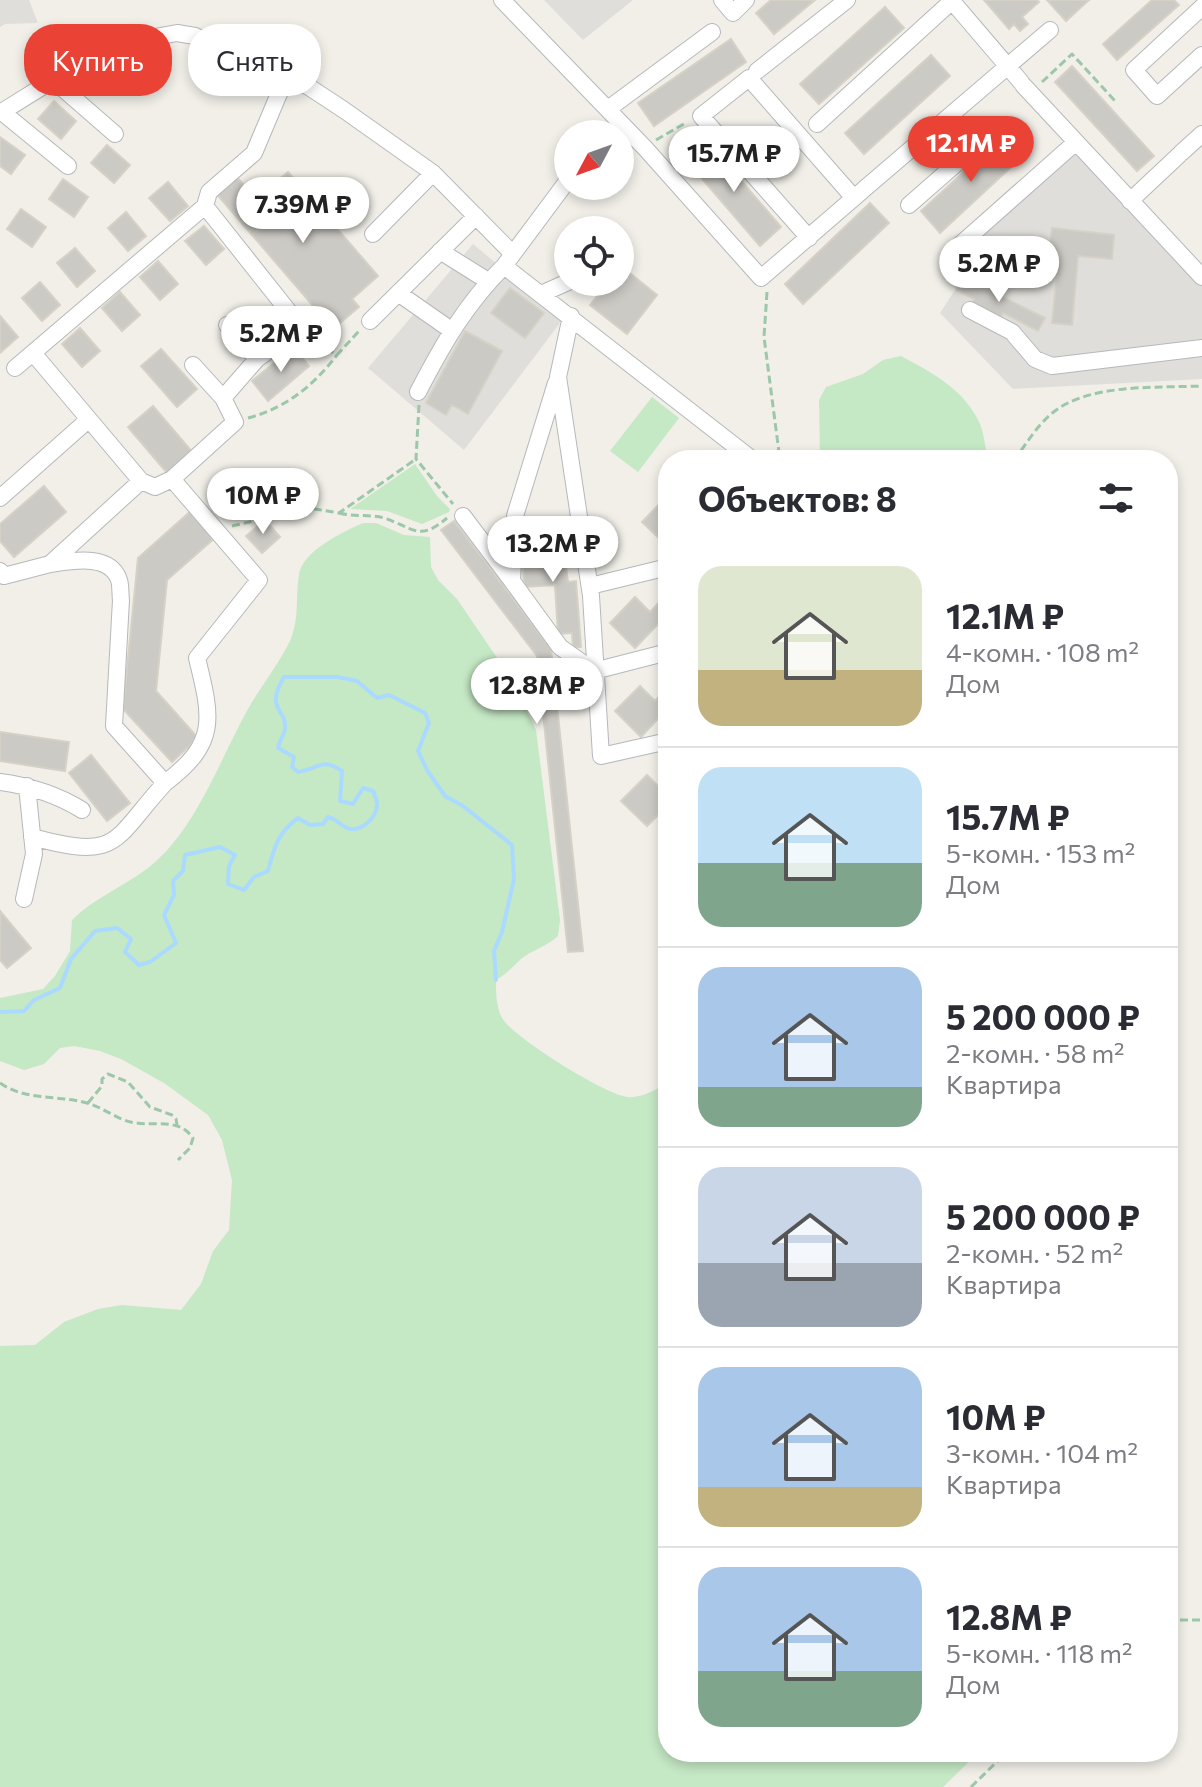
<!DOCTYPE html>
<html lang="ru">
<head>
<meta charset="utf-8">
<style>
  body { margin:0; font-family:Commissioner,sans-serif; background:#f7f7f7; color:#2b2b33; height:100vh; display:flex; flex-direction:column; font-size:30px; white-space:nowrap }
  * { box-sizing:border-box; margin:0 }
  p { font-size:26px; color:#7c7c81 }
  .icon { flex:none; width:44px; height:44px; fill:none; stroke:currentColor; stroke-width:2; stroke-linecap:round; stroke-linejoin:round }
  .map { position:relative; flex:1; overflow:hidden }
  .panel { position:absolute; left:658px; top:450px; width:520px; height:1312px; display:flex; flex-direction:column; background:#fff; border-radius:32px; box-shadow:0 4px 12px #0003 }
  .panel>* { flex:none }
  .guide { position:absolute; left:24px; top:24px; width:514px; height:72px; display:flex; gap:16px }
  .needle { width:52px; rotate:229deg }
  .fabs { position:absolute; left:554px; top:120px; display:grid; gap:16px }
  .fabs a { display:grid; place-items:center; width:80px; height:80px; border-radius:50%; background:#fff; box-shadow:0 4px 12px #0003; font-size:40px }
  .price { position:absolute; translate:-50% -68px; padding:0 18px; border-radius:28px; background:#fff; color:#222; font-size:26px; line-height:52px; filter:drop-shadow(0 2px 4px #0008) }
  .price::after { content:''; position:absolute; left:50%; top:48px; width:24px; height:18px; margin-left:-12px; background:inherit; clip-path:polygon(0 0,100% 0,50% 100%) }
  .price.selected { background:#ea4335; color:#fff }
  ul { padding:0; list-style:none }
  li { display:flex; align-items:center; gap:24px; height:200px; padding:0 40px }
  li+li { border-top:2px solid #e1e1e2 }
  li span { display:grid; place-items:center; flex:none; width:224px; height:160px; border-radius:24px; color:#555 }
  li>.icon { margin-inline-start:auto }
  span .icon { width:96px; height:96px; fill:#fffc; stroke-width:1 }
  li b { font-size:34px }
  h2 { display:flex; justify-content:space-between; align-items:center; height:96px; padding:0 40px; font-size:34px }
  .pill { padding:0 28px; border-radius:32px; background:#fff; box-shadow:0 4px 12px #0003; font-size:28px; line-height:72px }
  .pill.selected { background:#ea4335; color:#fff }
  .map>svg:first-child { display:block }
  .industrial { fill:#e0deda }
  .green { fill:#c5e8c5 }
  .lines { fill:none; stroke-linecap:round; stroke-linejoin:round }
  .stream { stroke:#aadaff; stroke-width:4 }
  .building { fill:#cccac5; stroke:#d6d1c6; stroke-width:2 }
  .minor-casing { stroke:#b5b8bc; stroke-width:18 }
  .path { stroke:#9cc7a9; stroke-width:3; stroke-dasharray:8 4; stroke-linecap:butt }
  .minor { stroke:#fff; stroke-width:16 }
</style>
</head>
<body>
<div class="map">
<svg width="1202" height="1787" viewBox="0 0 1202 1787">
  <rect width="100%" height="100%" fill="#f1efe8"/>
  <!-- industrial -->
  <path class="industrial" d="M0,0H29L38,23L5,24L0,27Z
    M544,0H633L583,40Z
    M1076,142L1202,277V379L1013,389L940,313L955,290L953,251Z
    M473,244L563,319L464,450L368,368Z"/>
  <!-- green -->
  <path class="green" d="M901,356C933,373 965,390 980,424C985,436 984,448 990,460H820L819,400L826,387L863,374L883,360Z
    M652,397L679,418L638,472L610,451Z
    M415,464L437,496L450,509L449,512L422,524L387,511L350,509Z
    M363,523H376L404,535L430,537L431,567L438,580L457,599L508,674L536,730L560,920L558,936C547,946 533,950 522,958C513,966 507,974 496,980C496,993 496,1012 505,1022C520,1041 604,1094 627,1097C641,1099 656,1089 668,1083V1752H979L943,1787H0V1346L35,1345L64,1322L98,1309L122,1305L181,1310L201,1284L213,1251L229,1230L232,1180L222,1140L208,1115L164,1083L121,1059L100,1051L74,1046L60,1048L44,1064L24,1070L0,1061V998L43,989L55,976L70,951L72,920C94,898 123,887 148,868C195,832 220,759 248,709C261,686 279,664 290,641C300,617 295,599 299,575C302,551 343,532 363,523Z"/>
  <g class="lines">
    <!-- stream -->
    <path class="stream" d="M0,1012L24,1011L34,1000L60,988L71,959L95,931L117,928L131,939L125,952L139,965L150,962L176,943L164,915L174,895L173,881L183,871L185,855L220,847L235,855L229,866L228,884L244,890L254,877L268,871C274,848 278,832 298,818L310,825L323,824L328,817C337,819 338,823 345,827C359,835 378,818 377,803C377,801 374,793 373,791L363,788L353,804L340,801L342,771C321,757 319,769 298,772L292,767L294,757L278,748C279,741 284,736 285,729C287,708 264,711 284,677H338L357,681L377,698L389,695L425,713L429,723L418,751L427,770L445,796L463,806L512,845L514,879L502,932L494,951L496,980"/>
  </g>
  <!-- building -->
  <path class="building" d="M771,0H815L774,34L756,13Z
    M984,0H1037L1039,2L1022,17L1028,24L1020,31L1014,24L1009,29Z
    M1047,0H1089L1066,21Z
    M1152,0H1174L1179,5L1117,60L1103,44Z
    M885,7L904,28L819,104L800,84Z
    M731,39L746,62L654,126L638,103Z
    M931,55L950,76L864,154L845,133Z
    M1072,66L1154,156L1137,171L1055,82Z
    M54,101L76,121L61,139L38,119Z
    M1003,136L1022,157L940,233L921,211Z
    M0,137L25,155L11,174L0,166Z
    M708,142L781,227L760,246L686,160Z
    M107,145L130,165L114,183L91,163Z
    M288,172L378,276L352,299L359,307L333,329L215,192L235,175L256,199Z
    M63,179L88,197L74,217L49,199Z
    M168,182L188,206L170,221L149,198Z
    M870,203L889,223L803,304L785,284Z
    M21,209L46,227L32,247L7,229Z
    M126,212L146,236L128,251L108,228Z
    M204,226L224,249L206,265L185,241Z
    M1052,228L1114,235L1112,259L1078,256L1072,325L1052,323L1059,254L1049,253Z
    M75,248L95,271L77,287L57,263Z
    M158,261L178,284L160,300L140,277Z
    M621,266L657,295L627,334L590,305L608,282H620Z
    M963,277L1045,318L1038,331L1003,313L1001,318L972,303L974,299L957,290Z
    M40,282L60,305L42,321L22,298Z
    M510,288L544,313L525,338L491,313Z
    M120,292L140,315L122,331L102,308Z
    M0,316L18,337L0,353Z
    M80,328L100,351L82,367L62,344Z
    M465,331L502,351L468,414L452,405L446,415L426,403Z
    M294,347L309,366L268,401L252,381Z
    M161,349L197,389L177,407L141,366Z
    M153,406L193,453L168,474L128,427Z
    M44,486L66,512L14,557L0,541V524Z
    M667,496L668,497V547L642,522Z
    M192,510L216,537L167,580L156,691L198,738L172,762L123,709L138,558Z
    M265,520L280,537L262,553L246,536Z
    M454,521L551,649L583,951L568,952L537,656L441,530Z
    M553,538L554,566L566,567L568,582L576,581L581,647L573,648L572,633L558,634L555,585L524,587L522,540Z
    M668,593V630L660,622L635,648L610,623L635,597L650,612Z
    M640,686L655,701L668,687V714L665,711L641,737L615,711Z
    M0,732L69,742L65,771L0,761Z
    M91,755L130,803L107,821L69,773Z
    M647,775L661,789L668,783V805L647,826L621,801Z
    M0,911L31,948L7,968L0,960Z"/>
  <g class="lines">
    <!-- minor casing -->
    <g class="minor-casing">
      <path id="minor" d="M502,0L645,148L761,278L862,191
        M722,0L733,13L746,0
        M951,0L1021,82
        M1202,7L1134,70L1157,96L1202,55
        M757,71L847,0
        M53,80L115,134
        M1023,85L1202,277
        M608,109L712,32
        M2,112L68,166
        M0,113L53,80L155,37L177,33L195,36L309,87L344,110L433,173L512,253
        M817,124L952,1
        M933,131L960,161
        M1181,153L1202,134
        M568,180L504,266L753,460
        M863,190L1050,30
        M1130,201L1179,155
        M909,205L990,134
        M205,206L209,192L254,153L286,77
        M373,234L433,173
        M809,238L701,116L749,78L854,198
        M440,251L488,281
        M953,251L1076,142
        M398,293L451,330
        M541,294L568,282
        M970,310L1012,332L1035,359L1052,366L1202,348
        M571,316L558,377L591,596L601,756L668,741
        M370,321L476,216
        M227,325L257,359
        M33,353L141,481L155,487L172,479L259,580L197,658C212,719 218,743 165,783L114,726L121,600C120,594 121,586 119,580C110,553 71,561 50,564
        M193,365L223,398
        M15,368L205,206L297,322
        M556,383L515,516L512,581L560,647L594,671L668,652
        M418,392C443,344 465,305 504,266
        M172,479L235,422L223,398L257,359L276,345
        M0,498L88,420
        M463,516L512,581
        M0,571L4,576L50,564L141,481
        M590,586L668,567
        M0,782C30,786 56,794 82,810
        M32,837C121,861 112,841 165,783
        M24,899L34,854L27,786"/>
    </g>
    <!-- path -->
    <path class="path" d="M1042,82L1072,54L1116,102
      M656,140L687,122
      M767,292L764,337L780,460
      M308,333L321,345L337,355L359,331
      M419,405L416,459L453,504
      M248,418C286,408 313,386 337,355
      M1014,460C1025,446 1036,427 1050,415C1085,383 1156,388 1202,386
      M339,513C354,517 370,514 384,518C414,528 419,542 447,518
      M232,526L309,508L339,513L416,459
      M0,1083C27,1102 60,1094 90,1104C106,1109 119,1121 136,1123C157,1126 179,1118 193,1138L190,1148L178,1160
      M88,1103L102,1086V1079L108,1074L128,1082L150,1107L172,1115L176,1119L177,1125
      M1168,1620H1202
      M971,1787L1007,1752"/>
    <!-- minor -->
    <use href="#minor" class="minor"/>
  </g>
</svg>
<div class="fabs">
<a><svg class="needle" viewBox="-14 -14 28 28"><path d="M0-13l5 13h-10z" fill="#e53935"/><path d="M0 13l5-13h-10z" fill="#7c7c81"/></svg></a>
<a><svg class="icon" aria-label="locate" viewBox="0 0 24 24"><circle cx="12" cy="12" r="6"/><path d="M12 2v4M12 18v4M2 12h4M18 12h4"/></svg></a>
</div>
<b class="price selected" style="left:971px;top:184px">12.1M ₽</b>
<b class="price" style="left:734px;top:194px">15.7M ₽</b>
<b class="price" style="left:303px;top:245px">7.39M ₽</b>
<b class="price" style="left:999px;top:304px">5.2M ₽</b>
<b class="price" style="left:281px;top:374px">5.2M ₽</b>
<b class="price" style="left:263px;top:536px">10M ₽</b>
<b class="price" style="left:553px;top:584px">13.2M ₽</b>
<b class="price" style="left:537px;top:726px">12.8M ₽</b>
<div class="guide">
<a class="pill selected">Купить</a>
<a class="pill">Снять</a>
</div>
<section class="panel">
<h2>Объектов: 8<svg class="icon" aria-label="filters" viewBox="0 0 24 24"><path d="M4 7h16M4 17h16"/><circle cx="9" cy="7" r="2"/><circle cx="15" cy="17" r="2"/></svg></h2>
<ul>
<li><span style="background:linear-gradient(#dfe7d0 65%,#c2b280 0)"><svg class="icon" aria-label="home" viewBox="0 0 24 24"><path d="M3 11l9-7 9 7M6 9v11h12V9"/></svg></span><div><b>12.1M ₽</b><p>4-комн. · 108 m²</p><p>Дом</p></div></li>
<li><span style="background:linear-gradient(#bfe0f5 60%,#7fa58c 0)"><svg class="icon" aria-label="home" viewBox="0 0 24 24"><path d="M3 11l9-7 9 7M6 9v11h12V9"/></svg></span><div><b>15.7M ₽</b><p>5-комн. · 153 m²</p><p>Дом</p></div></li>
<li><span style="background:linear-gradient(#a9c7e8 75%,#7fa58c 0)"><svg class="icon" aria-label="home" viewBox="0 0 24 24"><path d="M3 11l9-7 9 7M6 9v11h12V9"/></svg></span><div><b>5 200 000 ₽</b><p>2-комн. · 58 m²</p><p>Квартира</p></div></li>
<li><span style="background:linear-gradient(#c9d6e8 60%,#9aa5b1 0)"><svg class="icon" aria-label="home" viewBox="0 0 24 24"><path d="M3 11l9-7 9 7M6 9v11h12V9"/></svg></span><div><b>5 200 000 ₽</b><p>2-комн. · 52 m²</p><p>Квартира</p></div></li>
<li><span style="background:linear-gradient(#a9c7e8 75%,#c2b280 0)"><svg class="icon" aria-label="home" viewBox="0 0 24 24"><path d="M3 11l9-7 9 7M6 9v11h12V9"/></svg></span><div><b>10M ₽</b><p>3-комн. · 104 m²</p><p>Квартира</p></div></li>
<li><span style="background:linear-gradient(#a9c7e8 65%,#7fa58c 0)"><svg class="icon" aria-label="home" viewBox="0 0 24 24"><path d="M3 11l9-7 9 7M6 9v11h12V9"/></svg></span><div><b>12.8M ₽</b><p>5-комн. · 118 m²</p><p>Дом</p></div></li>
</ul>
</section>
</div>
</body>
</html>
